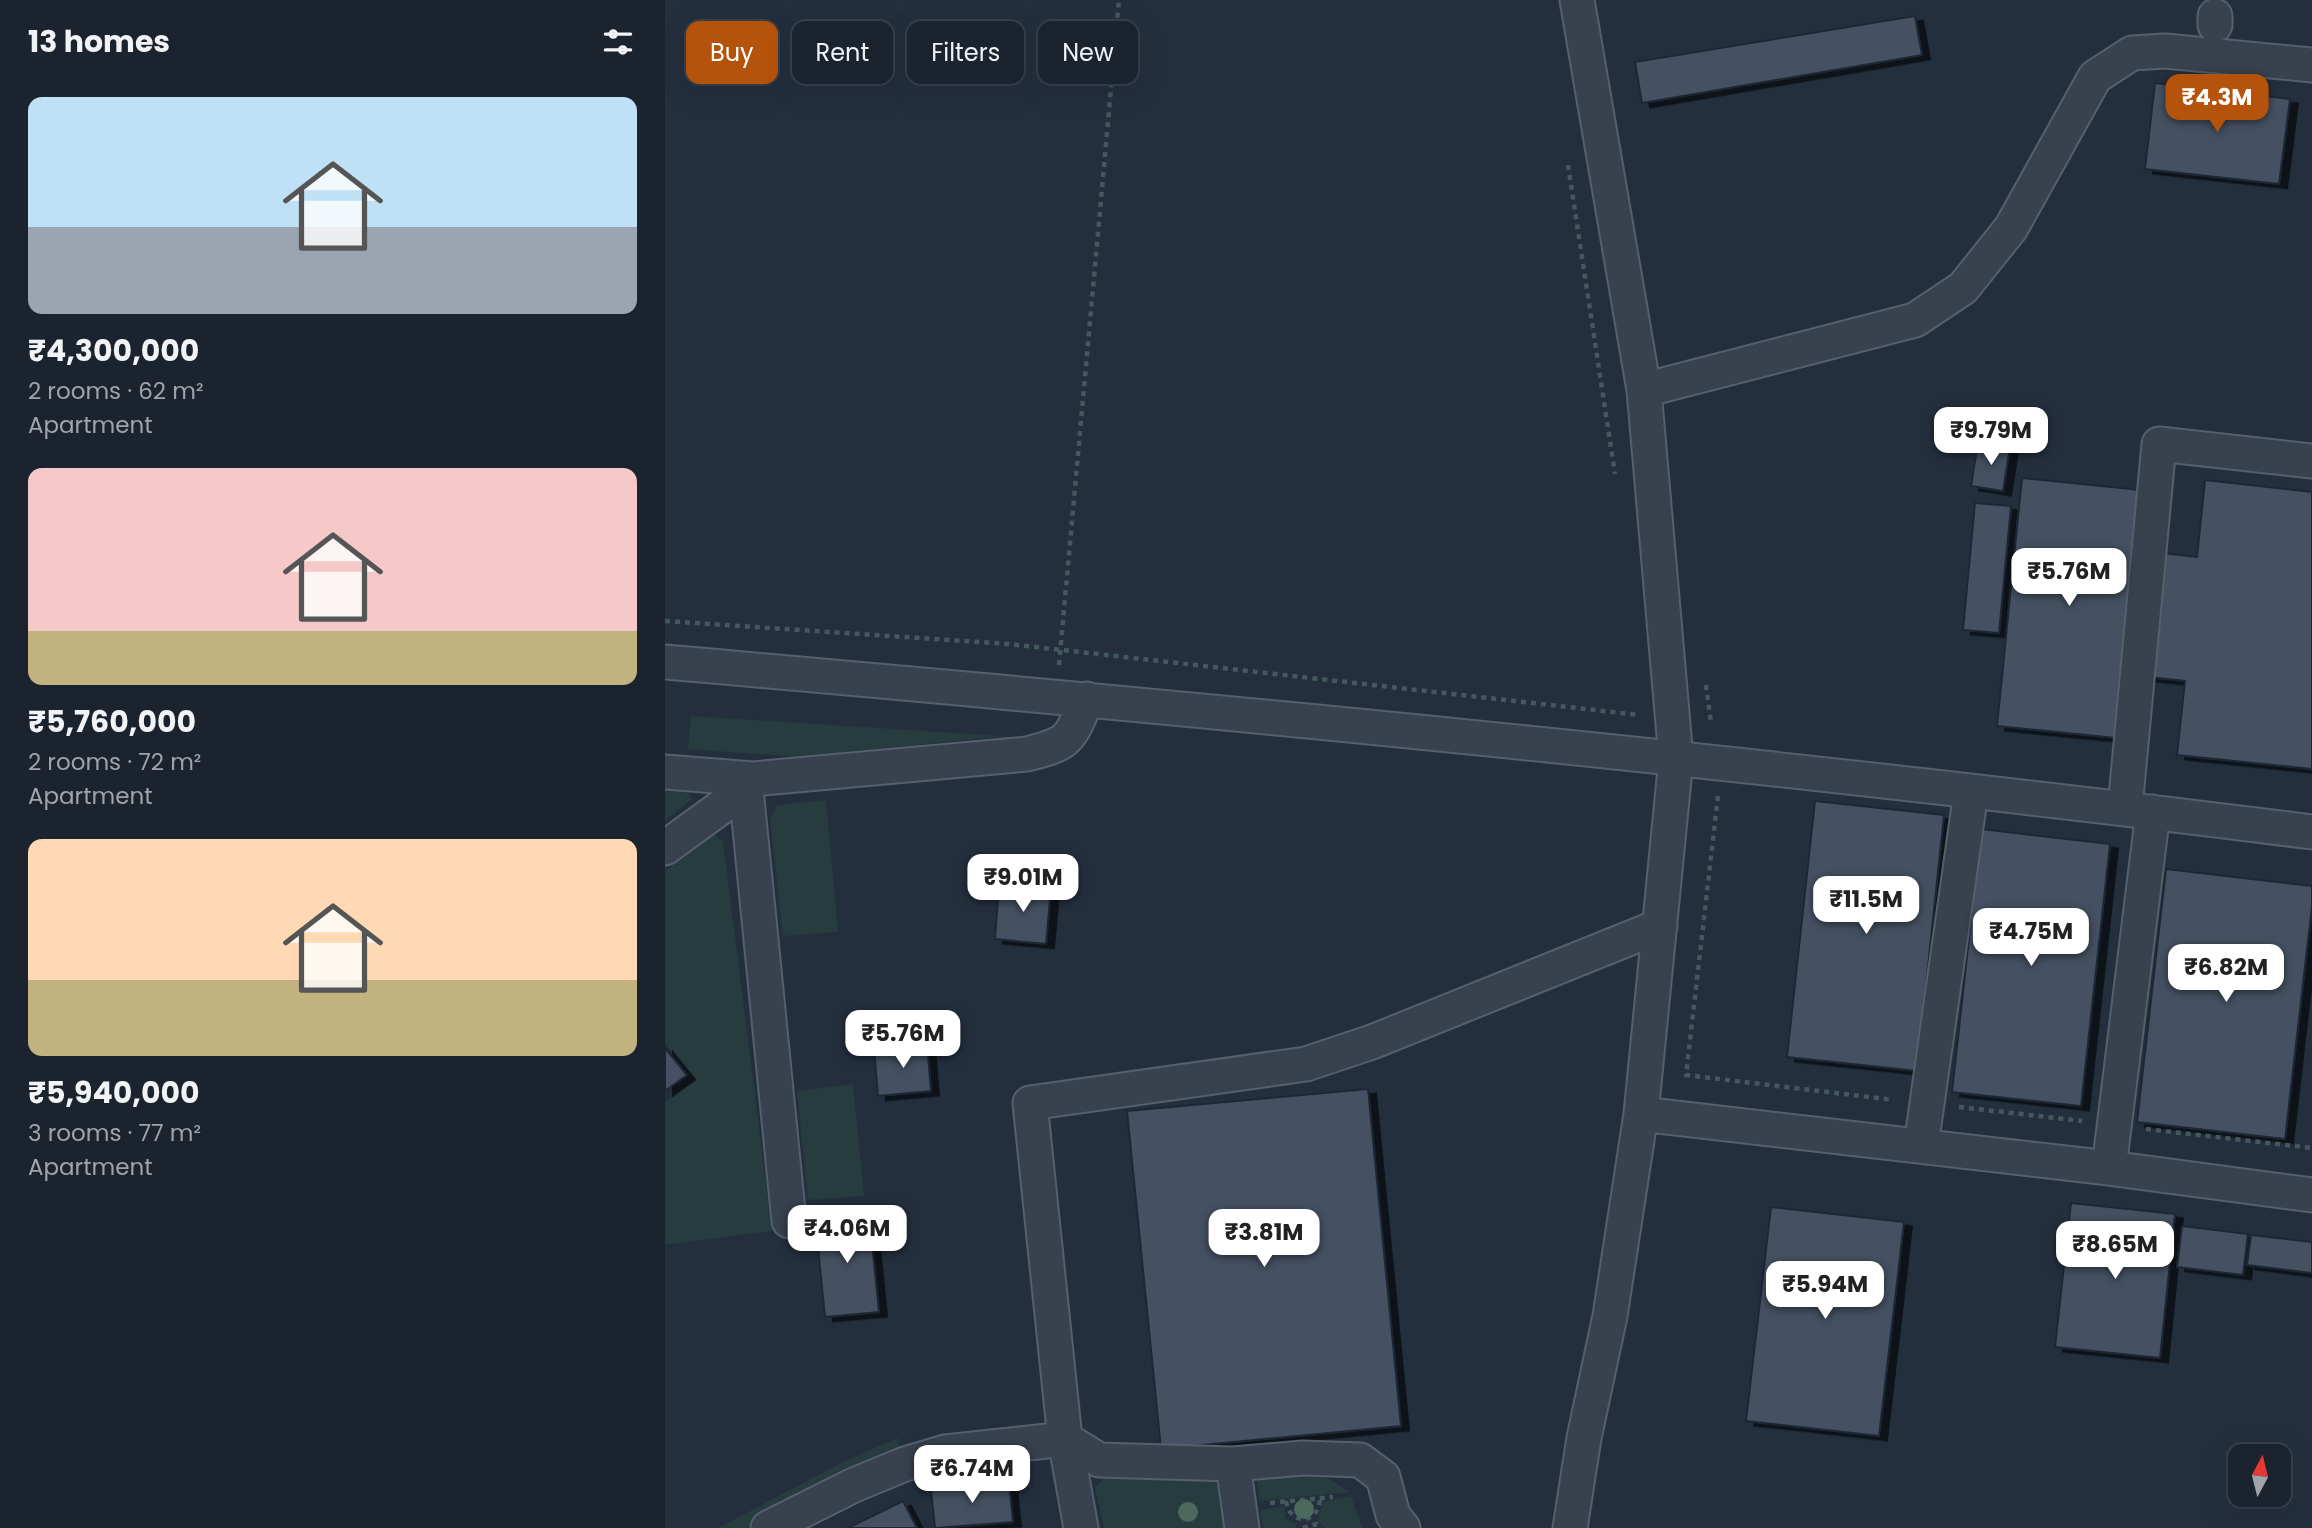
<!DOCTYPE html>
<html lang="en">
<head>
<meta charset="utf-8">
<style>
  body { margin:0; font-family:Poppins,sans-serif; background:#282f3a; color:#f1f3f6; height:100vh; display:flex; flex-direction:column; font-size:26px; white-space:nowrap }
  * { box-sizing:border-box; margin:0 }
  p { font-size:23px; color:#a0a4aa }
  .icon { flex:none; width:38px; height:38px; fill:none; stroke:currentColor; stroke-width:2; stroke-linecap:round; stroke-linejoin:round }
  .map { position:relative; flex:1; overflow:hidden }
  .panel { display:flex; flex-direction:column; background:#1b232e; width:665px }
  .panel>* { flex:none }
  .top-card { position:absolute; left:21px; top:21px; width:665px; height:63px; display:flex; gap:14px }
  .needle { width:46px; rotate:7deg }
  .fabs { position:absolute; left:1563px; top:1444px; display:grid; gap:14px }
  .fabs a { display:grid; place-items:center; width:63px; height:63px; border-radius:14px; background:#1b232e; box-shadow:0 7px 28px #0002,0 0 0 2px #39404a; font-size:35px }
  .price { position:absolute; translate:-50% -60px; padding:0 16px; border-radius:14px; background:#fff; color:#222; font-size:23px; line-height:46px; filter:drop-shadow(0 2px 4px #0008) }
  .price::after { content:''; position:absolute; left:50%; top:42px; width:21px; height:16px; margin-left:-10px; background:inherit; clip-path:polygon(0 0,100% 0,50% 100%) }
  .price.active { background:#b45309; color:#fff }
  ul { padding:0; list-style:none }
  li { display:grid; align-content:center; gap:14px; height:371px; padding:0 28px }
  li span { display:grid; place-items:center; height:217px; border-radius:14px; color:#555 }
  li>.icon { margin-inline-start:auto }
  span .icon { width:126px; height:126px; fill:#fffc; stroke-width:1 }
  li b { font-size:30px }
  h2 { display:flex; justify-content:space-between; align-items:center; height:84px; padding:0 28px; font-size:30px }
  .pill { padding:0 24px; border-radius:14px; background:#1b232e; box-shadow:0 7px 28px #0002,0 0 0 2px #39404a; font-size:24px; line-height:63px }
  .pill.active { background:#b45309; color:#fff }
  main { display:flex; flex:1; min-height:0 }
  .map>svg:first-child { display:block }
  .green { fill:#263c3f }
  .building { fill:#455162; stroke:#1f2835; stroke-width:2; filter:url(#shadow) }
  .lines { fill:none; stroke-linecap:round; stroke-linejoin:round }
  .minor-casing { stroke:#565f6c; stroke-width:37 }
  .path { stroke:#44595c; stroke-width:4.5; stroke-dasharray:5 5; stroke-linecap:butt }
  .minor { stroke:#38414e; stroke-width:33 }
  .tree { fill:#4b6a5d }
</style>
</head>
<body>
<main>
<section class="panel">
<h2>13 homes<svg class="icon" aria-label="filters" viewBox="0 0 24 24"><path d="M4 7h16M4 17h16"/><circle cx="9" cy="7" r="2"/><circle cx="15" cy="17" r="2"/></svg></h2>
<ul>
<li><span style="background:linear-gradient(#bfe0f5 60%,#9aa5b1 0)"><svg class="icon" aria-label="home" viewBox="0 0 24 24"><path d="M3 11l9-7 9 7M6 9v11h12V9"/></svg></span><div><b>₹4,300,000</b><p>2 rooms · 62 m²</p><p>Apartment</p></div></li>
<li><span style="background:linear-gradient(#f6c9c9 75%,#c2b280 0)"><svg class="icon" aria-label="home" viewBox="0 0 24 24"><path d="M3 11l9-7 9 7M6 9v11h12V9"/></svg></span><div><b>₹5,760,000</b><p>2 rooms · 72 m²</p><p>Apartment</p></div></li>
<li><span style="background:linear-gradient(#ffd9b3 65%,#c2b280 0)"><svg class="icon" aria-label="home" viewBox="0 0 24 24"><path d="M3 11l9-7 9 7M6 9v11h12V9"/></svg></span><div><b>₹5,940,000</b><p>3 rooms · 77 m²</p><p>Apartment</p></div></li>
</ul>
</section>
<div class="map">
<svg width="1647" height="1528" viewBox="0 0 1647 1528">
  <defs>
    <filter id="shadow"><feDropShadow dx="8" dy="4.5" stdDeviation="0" flood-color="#0009"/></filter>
  </defs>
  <rect width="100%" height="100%" fill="#242f3e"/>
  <!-- green -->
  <path class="green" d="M26,716L338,736L134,757L23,749Z
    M0,786L21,787L26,800L0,820Z
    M161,800L173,932L118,936L105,819L112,805Z
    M49,835L58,841L107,1231L0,1245V1102L31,1080L0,1043V871Z
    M188,1084L199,1196L143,1200L132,1091Z
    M233,1438L235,1452L192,1469L82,1528H53L178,1462Z
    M644,1474L665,1479L684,1492L595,1501L591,1477Z
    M440,1477L562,1481L568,1528H439L430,1488Z
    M686,1496L697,1528H661L652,1521L658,1502Z
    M619,1506L620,1518L631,1524L630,1528H598L595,1510Z"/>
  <!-- building -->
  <path class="building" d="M1250,16L1257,55L977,103L970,62Z
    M1490,83L1625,99L1614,184L1480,169Z
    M1313,442L1345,447L1338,491L1306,486Z
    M1357,478L1475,490L1451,738L1332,726Z
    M1540,480L1647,492V769L1512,755L1520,681L1483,677L1496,553L1532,557Z
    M1310,503L1346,506L1334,633L1298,630Z
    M1150,801L1279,815L1252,1071L1122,1057Z
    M1316,829L1445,844L1416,1106L1287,1092Z
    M1501,869L1647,886V906L1620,1139L1472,1122Z
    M334,884L386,888L381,944L330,939Z
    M262,1044L266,1091L213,1096L209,1049Z
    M0,1048L22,1075L0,1091Z
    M703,1089L736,1426L496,1449L462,1111Z
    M1406,1203L1510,1214L1495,1358L1390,1347Z
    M1106,1207L1239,1222L1214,1436L1081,1421Z
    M204,1213L214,1312L160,1317L150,1218Z
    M1517,1226L1583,1234L1578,1275L1512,1267Z
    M1586,1235L1647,1242V1273L1582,1265Z
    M344,1482L348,1522L270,1528L266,1490Z
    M238,1501L252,1528H183Z"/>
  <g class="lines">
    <!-- minor casing -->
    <g class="minor-casing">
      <path id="minor" d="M1550,25V16
        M979,390L1250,320L1298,288L1346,228L1430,77L1467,53L1500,51L1647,65
        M0,662C550,710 1099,763 1647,832
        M0,772L88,779L362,754C406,743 404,740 422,699
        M88,779L81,789L124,1221
        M1460,808L1494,444L1647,461
        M0,848L81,789
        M976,1114L1444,1168L1647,1195
        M1256,1146L1306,792
        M1444,1168L1488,812
        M568,1464L577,1528
        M103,1528L189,1485L240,1464L280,1452L400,1439L434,1460L568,1464L638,1458L695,1460L718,1477L728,1515L738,1528
        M416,1528L400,1439L365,1103L641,1064L707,1042L995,926
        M905,1528L919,1438L945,1316L976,1114L1011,759L979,390L912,0"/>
    </g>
    <!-- path -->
    <path class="path" d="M903,165L950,474
      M0,621L344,644L974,715
      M394,665L454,0
      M1041,685L1046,723
      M1053,796L1021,1075L1229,1100
      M1294,1107L1417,1121
      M1481,1129L1647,1148
      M621,1501C625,1527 655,1524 655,1498
      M605,1503L668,1497
      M638,1528L652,1524L656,1528"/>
    <!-- minor -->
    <use href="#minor" class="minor"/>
  </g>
  <!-- trees -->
  <g class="tree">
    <circle cx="639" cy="1509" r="10"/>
    <circle cx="523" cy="1512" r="10"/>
  </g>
</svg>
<div class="fabs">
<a><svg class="needle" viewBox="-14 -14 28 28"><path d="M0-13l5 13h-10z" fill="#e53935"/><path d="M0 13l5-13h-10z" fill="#a0a4aa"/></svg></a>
</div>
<b class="price active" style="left:1552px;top:134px">₹4.3M</b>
<b class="price" style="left:1326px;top:467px">₹9.79M</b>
<b class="price" style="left:1404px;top:608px">₹5.76M</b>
<b class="price" style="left:358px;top:914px">₹9.01M</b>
<b class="price" style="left:1201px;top:936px">₹11.5M</b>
<b class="price" style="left:1366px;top:968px">₹4.75M</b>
<b class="price" style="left:1561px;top:1004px">₹6.82M</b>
<b class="price" style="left:238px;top:1070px">₹5.76M</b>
<b class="price" style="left:182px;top:1265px">₹4.06M</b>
<b class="price" style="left:599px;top:1269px">₹3.81M</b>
<b class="price" style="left:1450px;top:1281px">₹8.65M</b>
<b class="price" style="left:1160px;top:1321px">₹5.94M</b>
<b class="price" style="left:307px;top:1505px">₹6.74M</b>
<div class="top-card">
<a class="pill active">Buy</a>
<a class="pill">Rent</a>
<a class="pill">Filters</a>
<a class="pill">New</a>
</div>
</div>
</main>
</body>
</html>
